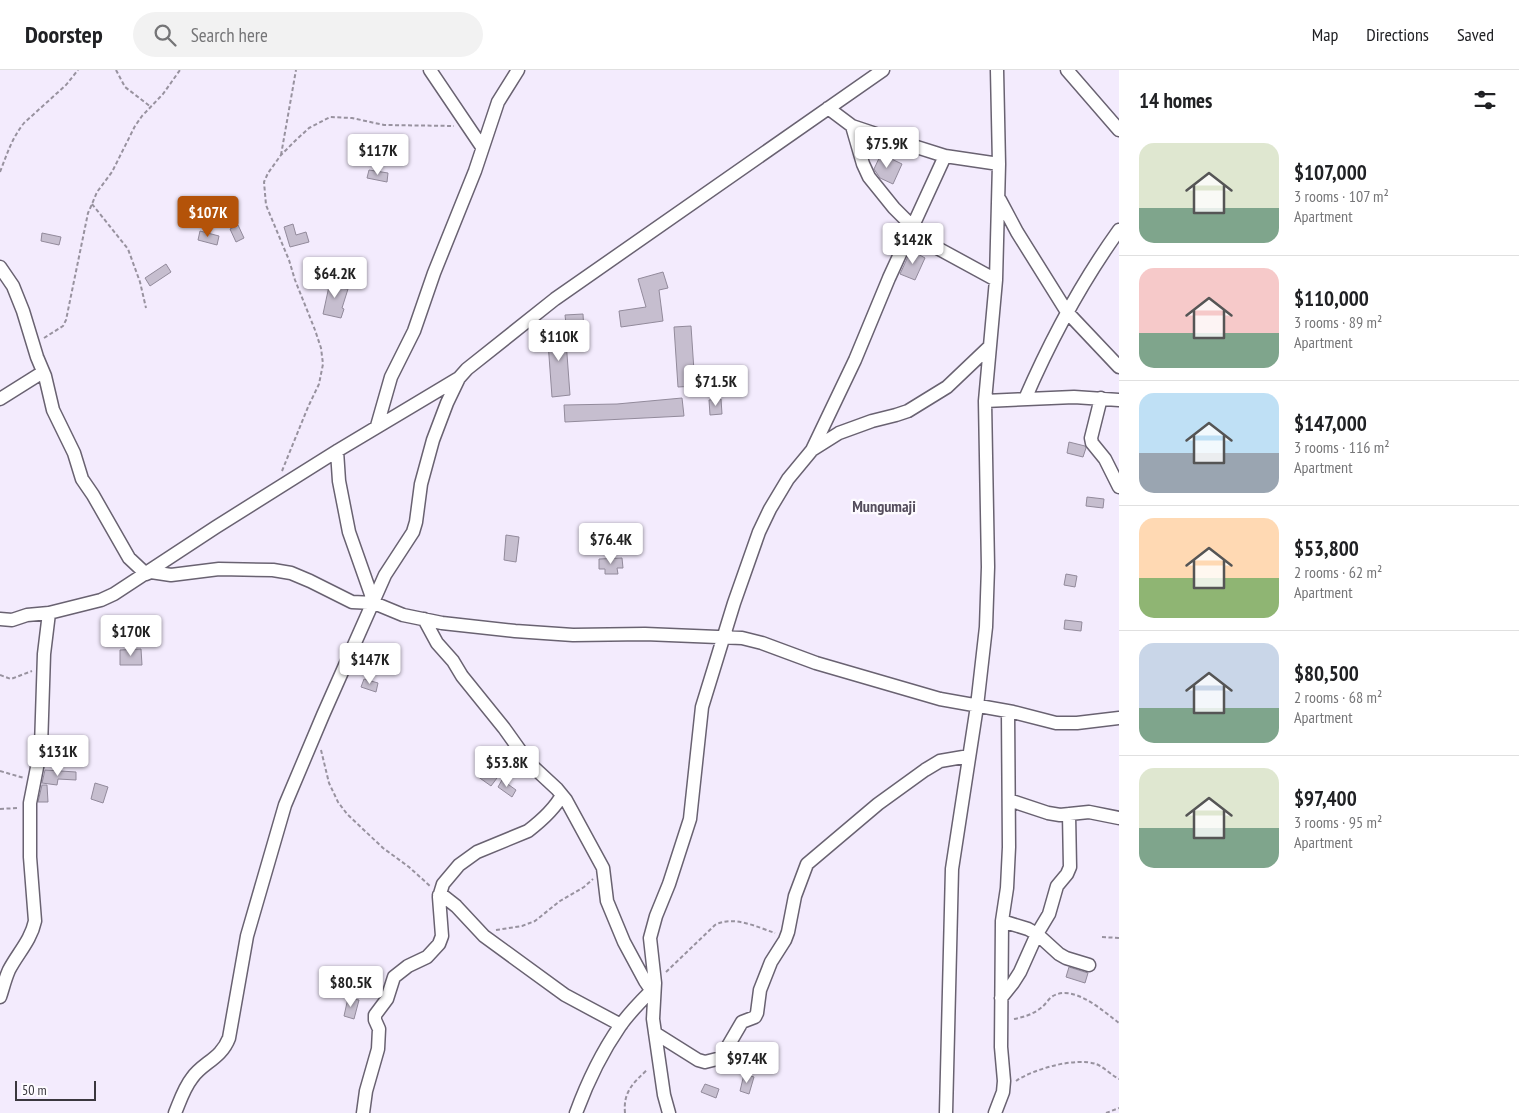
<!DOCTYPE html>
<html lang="en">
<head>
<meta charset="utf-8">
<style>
  body { margin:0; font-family:"PT Sans Narrow",sans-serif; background:#f2f2f2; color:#202124; height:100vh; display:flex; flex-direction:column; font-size:19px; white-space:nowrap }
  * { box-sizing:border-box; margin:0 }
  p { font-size:16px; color:#757577 }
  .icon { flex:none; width:28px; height:28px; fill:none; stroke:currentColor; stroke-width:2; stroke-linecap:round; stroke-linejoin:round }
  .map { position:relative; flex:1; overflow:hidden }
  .sheet { display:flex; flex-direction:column; background:#fff; width:400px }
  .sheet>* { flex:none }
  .scale { position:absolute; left:15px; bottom:12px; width:81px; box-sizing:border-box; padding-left:5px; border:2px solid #3a373e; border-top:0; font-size:14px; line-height:18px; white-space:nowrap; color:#3a373e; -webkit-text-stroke:4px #fdfbff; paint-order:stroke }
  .price { position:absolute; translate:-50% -42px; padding:0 11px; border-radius:5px; background:#fff; color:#222; font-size:16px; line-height:32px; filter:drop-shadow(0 1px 2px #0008) }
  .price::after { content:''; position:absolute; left:50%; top:30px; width:15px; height:11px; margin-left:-8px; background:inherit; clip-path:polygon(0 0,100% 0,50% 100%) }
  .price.current { background:#b45309; color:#fff }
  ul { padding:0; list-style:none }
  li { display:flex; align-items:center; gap:15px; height:125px; padding:0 20px }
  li+li { border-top:1px solid #e0e0e0 }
  li span { display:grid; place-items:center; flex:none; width:140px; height:100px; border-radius:15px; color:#555 }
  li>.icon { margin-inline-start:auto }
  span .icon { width:60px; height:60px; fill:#fffc; stroke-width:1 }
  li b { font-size:21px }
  h2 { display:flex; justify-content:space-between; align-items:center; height:60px; padding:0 20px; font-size:21px }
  header { display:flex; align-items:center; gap:30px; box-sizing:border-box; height:70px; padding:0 25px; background:#fff; border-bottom:1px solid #e0e0e0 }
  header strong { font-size:24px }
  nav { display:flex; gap:28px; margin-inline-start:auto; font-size:18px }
  .search { width:350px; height:45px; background:#f2f2f2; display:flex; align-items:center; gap:12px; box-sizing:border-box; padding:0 18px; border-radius:28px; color:#757577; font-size:19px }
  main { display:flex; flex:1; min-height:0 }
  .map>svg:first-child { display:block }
  .building { fill:#c6becf; stroke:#928a9b }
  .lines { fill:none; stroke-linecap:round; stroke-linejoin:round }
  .minor-casing { stroke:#696271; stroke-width:15 }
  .path { stroke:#98929f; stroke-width:2; stroke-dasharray:4 2.5; stroke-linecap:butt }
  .minor { stroke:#fff; stroke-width:12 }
  .labels { text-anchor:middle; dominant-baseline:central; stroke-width:4.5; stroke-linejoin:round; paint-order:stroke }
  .quarter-label { font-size:16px; font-weight:bold; fill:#544d5c; stroke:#fdfbff }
</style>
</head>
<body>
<header>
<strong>Doorstep</strong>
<div class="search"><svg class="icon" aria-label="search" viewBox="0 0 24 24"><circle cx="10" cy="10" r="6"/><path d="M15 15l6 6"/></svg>Search here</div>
<nav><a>Map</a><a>Directions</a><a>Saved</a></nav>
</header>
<main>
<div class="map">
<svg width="1119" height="1043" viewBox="0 0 1119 1043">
  <rect width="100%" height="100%" fill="#f3ebfd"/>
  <!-- building -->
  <path class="building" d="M881,84L902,94L893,114L880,108L874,99Z
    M369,100L388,103L387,112L367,108Z
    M203,140L211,143L207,157L198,155Z
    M293,154L296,165L306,162L309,172L290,177L284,157Z
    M238,155L244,168L236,172L230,159Z
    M200,161L219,166L217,175L198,170Z
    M42,163L61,167L59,175L41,171Z
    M911,180L925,188L915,210L900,204Z
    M166,194L171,202L150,216L145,208Z
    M663,202L668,218L659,220L663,251L621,257L619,241L646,237L638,209Z
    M331,207L340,209L338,218L348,219L342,238L344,239L341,248L323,244Z
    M583,244L584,262L567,263L565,245Z
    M691,256L695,316L678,317L674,257Z
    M565,257L570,325L552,327L547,259Z
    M682,328L684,346L565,352L564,335L617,334Z
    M721,329L722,344L710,345L709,330Z
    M1069,372L1085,376L1086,378L1083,387L1067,383Z
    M1087,427L1104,429L1103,438L1086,436Z
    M506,465L519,467L516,492L504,490Z
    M622,488L623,498H617L618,504H605V499H599V489Z
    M1066,504L1077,506L1075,517L1064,515Z
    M1065,550L1082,552L1081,561L1064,559Z
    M141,579L142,595H120V580Z
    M364,609L378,613L376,622L361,617Z
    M483,698L497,708L491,716L477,706Z
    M45,700L76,702V710L58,709L57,715L42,713Z
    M502,710L516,720L512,727L498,717Z
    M95,713L108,717L103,733L91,729Z
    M42,715H47L48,732H38Z
    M1069,897L1088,903L1085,913L1066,907Z
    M348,928L359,930L354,949L344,946Z
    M744,1004L754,1007L749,1024L740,1021Z
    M705,1014L719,1019L716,1028L701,1022Z"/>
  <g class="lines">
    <!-- minor casing -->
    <g class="minor-casing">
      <path id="minor" d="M430,0L482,77
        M1067,0L1119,60
        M828,38L852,56L885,67L945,86L999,94
        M852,56L863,94L869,107L894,138L930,174L996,210
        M1000,130L1017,162L1067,242L1119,297
        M0,197L13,216L23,241L37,287L45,306L53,340L74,383L82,409L93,425L129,488L146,504L151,502L171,505L219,499L273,500L291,503L310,511L352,532L374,533L403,545L442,553L515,561L573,565L645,564L742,568L762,573L816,593L940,629L1013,642L1056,653H1077L1119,648
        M1101,328L1091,368L1092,373L1105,389L1119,417
        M0,329L43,302
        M1025,329C1051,269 1081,213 1119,160
        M985,331L1074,327L1119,330
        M377,356L391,307L414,261L434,203L475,101L498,32L518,0
        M812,380L855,290L889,208L945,86
        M337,381L339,411L349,462L374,533
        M0,549L12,550L27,545L49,543L101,530L114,524L216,457L337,381L459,308L467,299L555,229L883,0
        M424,549L437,573L453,591L462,606L504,658L529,693L557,719L566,730L603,798L607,831L624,872L645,911L654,924
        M1009,730L1048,743L1060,745L1089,742L1119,748
        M439,825H442L456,836L484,866L565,925L621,955
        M1002,851L1028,859L1037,864L1059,884L1066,888L1089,895
        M0,927C3,918 5,909 9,900C18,883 31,870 35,851L30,787V733L41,677L44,584L49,543
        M1001,928L1013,913L1020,902L1037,864L1049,844L1057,816L1067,804L1070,797L1069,744
        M655,963L698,990L705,992L721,988L742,952L755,947L757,943L760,920L771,892L785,870L788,862L795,826L807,794L878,734L925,700L940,691L969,686
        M175,1043C180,1031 184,1018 192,1008C202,993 221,989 229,968L247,866L285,735L323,645L385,505L413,462L416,452L421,414L433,370L447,333L459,308
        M363,1043L366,1021L378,979L379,959L375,950V945L387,929L394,907L408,896L427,887L439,874L442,866L439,827L443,814L459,795L477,782L528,761C541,751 554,740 562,725
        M576,1043C587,1013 602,982 620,956C629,943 640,932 651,921
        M669,1043L664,1025L653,949L655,913L650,868L656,846L669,814L690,749L702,637L734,533L759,462L770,439L788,409L812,380L839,363L872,351L896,345L908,341L947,317L988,278
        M946,1043L952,799L977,636L986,557L988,497L985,331L996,210L999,94L997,0
        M995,1043L1003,1022L1004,1011L1001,977L1002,851L1007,818L1009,777L1008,641"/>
    </g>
    <!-- path -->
    <path class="path" d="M116,0L125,17L151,37
      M281,85L296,0
      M0,102C7,84 12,68 24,53L66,15L78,0
      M92,134L128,179L140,212L146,238
      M44,268L63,256L66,250L88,143L92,134L97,122L112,102L135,56L142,46L163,24L180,0
      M282,401L308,337L319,314L323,294L321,278L315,260L295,210L289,190L266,135L264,112L268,103L281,85L296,70L309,58L330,47L352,48L384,55L454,56
      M0,605L11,609L32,601
      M321,680L329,713L338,732L347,744L383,778L409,797L430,816
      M0,701L24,708
      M0,739L17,738
      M496,860L522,856L535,851L560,831L584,817L593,809
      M1102,867L1119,868
      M666,902L715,855C733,845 757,857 775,863
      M1014,949C1024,947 1034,944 1042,937C1046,934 1049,928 1053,926C1074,914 1103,941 1119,953
      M1016,1011C1033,999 1076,987 1096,994C1104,997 1111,1005 1119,1009
      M625,1043C623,1022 633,1013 648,999
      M1106,1043L1119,1038"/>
    <!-- minor -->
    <use href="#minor" class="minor"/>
  </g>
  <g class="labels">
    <!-- quarter labels -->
    <g class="quarter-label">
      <text x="884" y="436">Mungumaji</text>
    </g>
  </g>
</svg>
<div class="scale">50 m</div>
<b class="price" style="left:887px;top:99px">$75.9K</b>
<b class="price" style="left:378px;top:106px">$117K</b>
<b class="price current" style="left:208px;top:168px">$107K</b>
<b class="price" style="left:913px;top:195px">$142K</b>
<b class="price" style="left:335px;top:229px">$64.2K</b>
<b class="price" style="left:559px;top:292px">$110K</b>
<b class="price" style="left:716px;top:337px">$71.5K</b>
<b class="price" style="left:611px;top:495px">$76.4K</b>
<b class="price" style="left:131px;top:587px">$170K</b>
<b class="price" style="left:370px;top:615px">$147K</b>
<b class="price" style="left:58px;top:707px">$131K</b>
<b class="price" style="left:507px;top:718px">$53.8K</b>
<b class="price" style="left:351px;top:938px">$80.5K</b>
<b class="price" style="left:747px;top:1014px">$97.4K</b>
</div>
<section class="sheet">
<h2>14 homes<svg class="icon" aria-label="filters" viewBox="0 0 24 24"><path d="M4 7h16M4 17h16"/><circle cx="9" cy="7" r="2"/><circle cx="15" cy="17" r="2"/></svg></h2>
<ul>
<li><span style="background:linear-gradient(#dfe7d0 65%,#7fa58c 0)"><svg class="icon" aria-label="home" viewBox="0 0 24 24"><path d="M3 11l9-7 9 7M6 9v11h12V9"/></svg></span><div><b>$107,000</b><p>3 rooms · 107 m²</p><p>Apartment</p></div></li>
<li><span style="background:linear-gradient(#f6c9c9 65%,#7fa58c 0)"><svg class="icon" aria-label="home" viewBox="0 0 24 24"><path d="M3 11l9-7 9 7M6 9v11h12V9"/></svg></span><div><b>$110,000</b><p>3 rooms · 89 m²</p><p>Apartment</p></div></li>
<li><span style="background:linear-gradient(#bfe0f5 60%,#9aa5b1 0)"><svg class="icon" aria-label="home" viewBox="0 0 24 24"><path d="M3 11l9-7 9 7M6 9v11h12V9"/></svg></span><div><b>$147,000</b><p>3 rooms · 116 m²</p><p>Apartment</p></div></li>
<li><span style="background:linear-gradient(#ffd9b3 60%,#8fb573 0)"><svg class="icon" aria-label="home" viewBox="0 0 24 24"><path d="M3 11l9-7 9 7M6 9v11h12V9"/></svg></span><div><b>$53,800</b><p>2 rooms · 62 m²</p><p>Apartment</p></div></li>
<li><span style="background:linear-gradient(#c9d6e8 65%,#7fa58c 0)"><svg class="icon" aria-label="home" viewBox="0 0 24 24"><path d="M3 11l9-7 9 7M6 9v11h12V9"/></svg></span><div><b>$80,500</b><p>2 rooms · 68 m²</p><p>Apartment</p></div></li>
<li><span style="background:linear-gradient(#dfe7d0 60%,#7fa58c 0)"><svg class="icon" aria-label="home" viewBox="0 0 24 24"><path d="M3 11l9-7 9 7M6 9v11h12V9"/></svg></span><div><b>$97,400</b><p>3 rooms · 95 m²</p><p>Apartment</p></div></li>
</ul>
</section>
</main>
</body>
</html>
